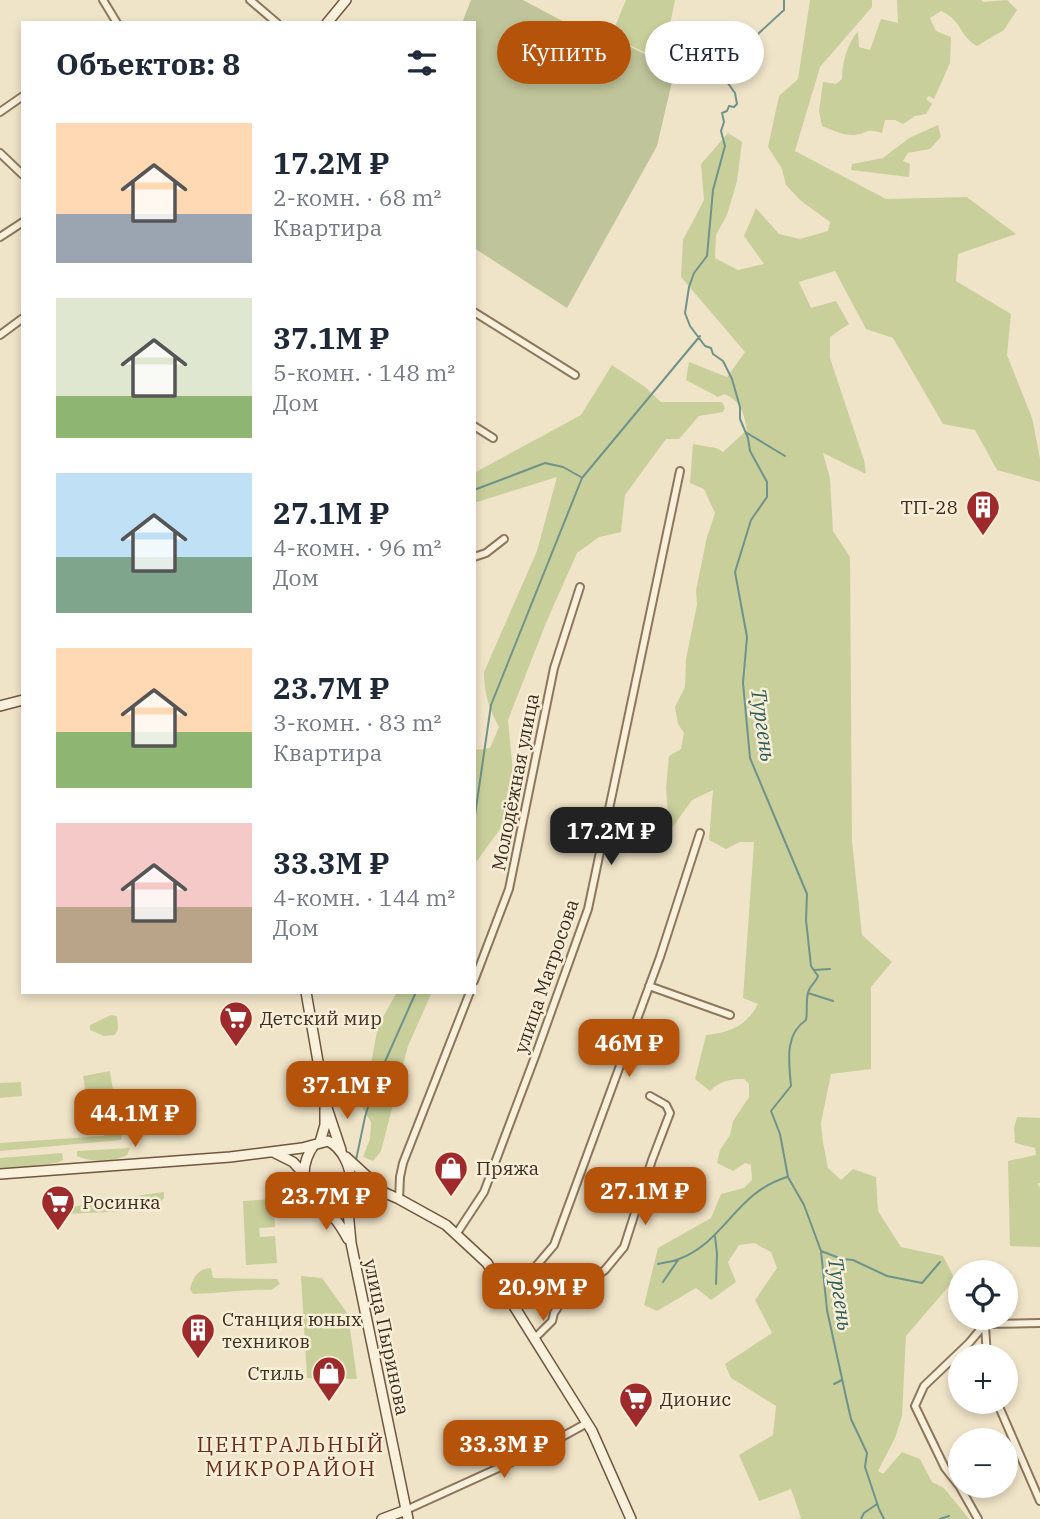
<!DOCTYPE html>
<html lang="ru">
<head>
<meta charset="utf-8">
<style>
  body { margin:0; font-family:"IBM Plex Serif",serif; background:#f6f6f7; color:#1f2937; height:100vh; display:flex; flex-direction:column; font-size:26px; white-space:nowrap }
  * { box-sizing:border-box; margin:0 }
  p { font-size:23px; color:#747a83 }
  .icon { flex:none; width:38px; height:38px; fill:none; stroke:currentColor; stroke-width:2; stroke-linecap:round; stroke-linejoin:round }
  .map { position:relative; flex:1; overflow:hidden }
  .sheet { position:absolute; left:21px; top:21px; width:455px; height:973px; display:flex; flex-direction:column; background:#fff; border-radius:0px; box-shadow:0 4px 10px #0003 }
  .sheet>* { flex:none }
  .banner { position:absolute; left:497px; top:21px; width:438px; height:63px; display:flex; gap:14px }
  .controls { position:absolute; left:948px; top:1260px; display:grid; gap:14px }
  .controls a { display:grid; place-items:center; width:70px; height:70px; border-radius:50%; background:#fff; box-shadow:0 4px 10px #0003; font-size:35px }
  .price { position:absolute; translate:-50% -60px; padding:0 16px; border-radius:14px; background:#b45309; color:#fff; font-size:23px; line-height:46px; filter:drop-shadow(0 2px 4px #0008) }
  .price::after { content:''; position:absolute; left:50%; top:42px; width:21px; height:16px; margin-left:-10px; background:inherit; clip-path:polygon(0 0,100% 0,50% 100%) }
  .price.active { background:#222; color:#fff }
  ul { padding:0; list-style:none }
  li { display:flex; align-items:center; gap:21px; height:175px; padding:0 35px }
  li span { display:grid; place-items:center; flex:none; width:196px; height:140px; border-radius:0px; color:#555 }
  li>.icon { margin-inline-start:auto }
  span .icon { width:84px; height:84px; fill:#fffc; stroke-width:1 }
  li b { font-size:30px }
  h2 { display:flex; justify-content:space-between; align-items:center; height:84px; padding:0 35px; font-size:30px }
  .pill { padding:0 24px; border-radius:32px; background:#fff; box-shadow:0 4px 10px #0003; font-size:24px; line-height:63px }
  .pill.active { background:#b45309; color:#fff }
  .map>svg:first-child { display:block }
  .green { fill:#c9cf9b }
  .cemetery { fill:#bfc49a }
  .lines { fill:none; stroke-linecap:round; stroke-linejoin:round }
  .stream { stroke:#6f938a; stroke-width:2 }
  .street-casing { stroke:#8d765c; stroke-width:10 }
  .secondary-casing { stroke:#6f573f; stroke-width:12 }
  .street { stroke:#faf1dc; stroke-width:6 }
  .secondary { stroke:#faf1dc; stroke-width:9 }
  .labels { text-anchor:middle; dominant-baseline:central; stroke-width:5; stroke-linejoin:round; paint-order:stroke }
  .poi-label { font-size:19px; fill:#3d2e20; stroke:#f7eed8; text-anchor:start }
  .street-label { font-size:19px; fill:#3d2e20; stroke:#f7eed8 }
  .water-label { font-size:21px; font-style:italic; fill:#2f5d5a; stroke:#f7eed8 }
  .neighbourhood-label { font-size:21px; letter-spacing:2px; fill:#6b2e1e; stroke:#f7eed8 }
</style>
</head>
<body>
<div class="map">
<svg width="1040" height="1519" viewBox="0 0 1040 1519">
  <rect width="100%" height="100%" fill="#f0e4c8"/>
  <!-- green -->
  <path class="green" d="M626,0H675L665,49L650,55L611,36Z
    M810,0H872V7L820,67L795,151L886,199L967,197L1016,234L958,254L956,281L1011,314L1007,355L1032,418L1040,458V482L997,470L975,430L943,424L893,338L866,329L835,271L799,282L811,308L836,301L849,324L830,337V358L864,460L866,474L823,453L830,478L833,531L850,557L852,841L862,935L892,962L871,987V1069L831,1074L821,1123L823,1142L828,1168L841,1180L853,1169L876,1177L878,1211L901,1247L943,1256L955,1279L906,1336L902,1416L895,1438L878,1471L883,1474L902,1452L920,1459L932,1482L944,1488L969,1519H797L801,1518L791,1489L759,1501L739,1455L773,1435L776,1406L731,1378L725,1364L772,1333L755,1300L777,1268L771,1252L754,1243L739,1245L728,1262L736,1282L711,1300L696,1288L657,1311L644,1305L658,1248L711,1218L721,1194L744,1188L752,1180L751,1165L745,1163L733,1171L717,1163L720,1150L730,1135L733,1121L749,1097V1084L744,1079C729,1079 720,1081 710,1091L695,1079L706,1035C730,1033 747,1025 758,1004L743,998L754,842H740L726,849L709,840L713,790L692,800L653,855L668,813L666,788L669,756L681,749L684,733L678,724L675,707L685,687L686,659L697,605L696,590L707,537L715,513L704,489L690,483L693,444L716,448L723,452L747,430C744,413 741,401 724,394L718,397L686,380L689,362L727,377L745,352L681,277L683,240L704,200L701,164L728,133L742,142L737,181L727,215L716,235L715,258L738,270L764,264L744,236L756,208L779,234L800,239L828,231L830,222L800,200L786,185L782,169L768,147L779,96L798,79Z
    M897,0H981L983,2L1007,0L1017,10L1004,30L977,46C957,34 964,22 941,11L930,18L936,31L951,37L950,63L934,99L929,96L926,99L932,104L926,114L915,116L903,124L895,120H885L882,133C864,128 870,133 855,135C844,136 832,130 822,126L819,111L823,82L836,84L842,79C842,63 847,44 858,31L859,47L870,50L881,19L898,23Z
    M938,125L941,137L930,149L908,153L903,161L910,164L909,177L851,170L852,164L883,158L909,138Z
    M612,365L645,387L661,402H722L725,408L723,412L699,416L679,439H666L625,495L621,532L599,537L577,553L546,623L508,720L513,772L503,825L474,865L475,750L490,748L499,727C489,709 484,693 484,672L537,551L557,477L474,503V473L581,415Z
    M397,992H432L408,1046L381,1151L373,1161L363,1157L370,1139L371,1122L360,1104L369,1075L378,1026Z
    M111,1015L117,1016L118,1029L115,1035L104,1036L90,1030V1025Z
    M110,1071L113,1090L86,1095L83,1076Z
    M21,1082L22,1096L0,1098V1083Z
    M1017,1117L1040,1118V1183L1037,1184L1040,1187V1247L1010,1246L1008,1161L1036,1155L1035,1148L1015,1143L1014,1128Z
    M112,1129L123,1130L121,1140L0,1151V1143L103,1136Z
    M130,1148L127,1155C114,1162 91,1163 77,1156V1151Z
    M62,1153L63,1160L56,1163L0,1170V1158Z
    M164,1192V1198L153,1210L65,1214L66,1209C79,1204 93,1205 106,1203C126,1199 143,1194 164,1192Z
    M273,1199L275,1227L259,1228L260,1237L275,1236L277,1263L246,1265L243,1201Z
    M211,1268L213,1278L277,1279L280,1284L271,1290C245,1289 220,1293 193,1294L190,1289C193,1277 198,1269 211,1268Z
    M301,1276L322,1278L348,1314L357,1379L307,1378Z"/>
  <!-- cemetery -->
  <path class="cemetery" d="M471,0H523L596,39L600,32L675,69L657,146L567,308L474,248V23H462Z"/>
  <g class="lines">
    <!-- stream -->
    <path class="stream" d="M784,0V10L759,33L727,82L735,93L737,104L734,107L729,106L727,111L722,113L724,122L721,131L725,146L713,190L707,256L694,273L689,287L685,313L690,326L705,346L711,348L713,354L723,361L732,379L740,407V419L748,438L750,451L767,482V497L751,520L735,572L747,637L743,683L750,758L807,894L806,920L811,966L818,976C816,982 811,985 809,990C805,999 808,1010 806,1020C784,1035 789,1062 791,1086L771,1111L780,1134L788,1177L804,1205L821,1251L827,1310L846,1397L851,1419L867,1453L865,1467L879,1509L884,1519
      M747,433L785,456
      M474,490L545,463L563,467L581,477
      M474,822L491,705L582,478L700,336
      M814,970L830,969
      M808,993L833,1001
      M356,1160L365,1117L375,1084L416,992
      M715,1236L717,1254L716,1284
      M821,1251L842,1259L853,1260L887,1276L922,1283L940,1262
      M658,1264C665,1262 673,1262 679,1259C726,1241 735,1193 787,1177
      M663,1282L678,1260
      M834,1384L842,1380
      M861,1519L864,1513L877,1504
      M940,1519L949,1516"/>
    <!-- street casing -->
    <g class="street-casing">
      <path id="street" d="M103,0L117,23
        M250,0L277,23
        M0,112L23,96
        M0,153L23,175
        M0,237L23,222
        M474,312L575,375
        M0,335L23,318
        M474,426L493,438
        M474,557L486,553L504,539
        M474,981L509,889L554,668L580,587
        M649,986L730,1015
        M399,1199L400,1177L403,1163L470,992
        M457,1233L484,1192L536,1054L588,909L680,471
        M510,1297L554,1245L660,957L700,833
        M985,1324L1040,1323
        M985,1326L987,1356
        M535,1338L552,1321L554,1313L564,1298L605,1270L624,1247L652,1160L670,1113L666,1105L650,1096
        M997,1402L1040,1501
        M406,1510L538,1450L587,1423
        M978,1519L960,1487L945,1468L915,1406L924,1386L969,1343L985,1324"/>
    </g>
    <!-- secondary casing -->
    <g class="secondary-casing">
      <path id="secondary" d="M327,23L346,0
        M0,706L23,700
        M306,992L325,1102L341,1150
        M320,1142L325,1125V1107
        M314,1145C302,1161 299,1187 315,1202C320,1207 327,1211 332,1216C339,1222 343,1231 348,1239
        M275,1153L293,1162L303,1173
        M346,1157L382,1190
        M0,1174L230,1157L302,1148L328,1141C357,1155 363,1219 319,1205
        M349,1196L365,1188L383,1192L399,1199L446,1225L487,1263L592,1431L631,1519
        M347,1200L351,1243L408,1519
        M382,1519L406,1510"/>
    </g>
    <!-- street -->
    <use href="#street" class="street"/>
    <!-- secondary -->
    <use href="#secondary" class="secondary"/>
  </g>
  <!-- icons -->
  <defs>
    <g id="building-pin" transform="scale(1.75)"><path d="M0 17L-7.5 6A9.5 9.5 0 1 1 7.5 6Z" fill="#9e2a2b" stroke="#f7eed8"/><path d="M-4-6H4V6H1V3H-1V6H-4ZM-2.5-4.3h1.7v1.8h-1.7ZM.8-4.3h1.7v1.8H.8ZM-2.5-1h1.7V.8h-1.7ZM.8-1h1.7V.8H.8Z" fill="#fff"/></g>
    <g id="supermarket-pin" transform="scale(1.75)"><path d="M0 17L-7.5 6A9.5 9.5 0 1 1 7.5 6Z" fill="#9e2a2b" stroke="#f7eed8"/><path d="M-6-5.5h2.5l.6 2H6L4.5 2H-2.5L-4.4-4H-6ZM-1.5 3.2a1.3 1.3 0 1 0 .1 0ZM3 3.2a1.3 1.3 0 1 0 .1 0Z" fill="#fff"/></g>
    <g id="shop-pin" transform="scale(1.75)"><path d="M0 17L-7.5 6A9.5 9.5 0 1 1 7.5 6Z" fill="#9e2a2b" stroke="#f7eed8"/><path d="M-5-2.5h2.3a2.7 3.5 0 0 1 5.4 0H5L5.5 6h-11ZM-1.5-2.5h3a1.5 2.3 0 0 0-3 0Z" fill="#fff"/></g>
  </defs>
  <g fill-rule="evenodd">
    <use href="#building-pin" x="983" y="507"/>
    <use href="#supermarket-pin" x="236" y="1018"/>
    <use href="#shop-pin" x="451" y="1168"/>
    <use href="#supermarket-pin" x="58" y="1202"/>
    <use href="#building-pin" x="198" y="1330"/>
    <use href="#shop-pin" x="329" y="1373"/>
    <use href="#supermarket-pin" x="636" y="1399"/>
  </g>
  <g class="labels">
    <!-- poi labels -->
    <g class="poi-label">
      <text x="958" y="507" text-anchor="end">ТП-28</text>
      <text x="260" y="1018">Детский мир</text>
      <text x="476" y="1168">Пряжа</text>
      <text x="82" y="1202">Росинка</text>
      <text x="222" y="1319">Станция юных<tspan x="222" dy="22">техников</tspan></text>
      <text x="304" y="1373" text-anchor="end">Стиль</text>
      <text x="660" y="1399">Дионис</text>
    </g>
    <!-- street labels -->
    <g class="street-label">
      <text transform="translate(515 782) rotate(-79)">Молодёжная улица</text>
      <text transform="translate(546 976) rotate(-71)">улица Матросова</text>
      <text transform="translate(387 1337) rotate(78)">улица Пыринова</text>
    </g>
    <!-- water labels -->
    <g class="water-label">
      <text transform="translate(764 725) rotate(82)">Тургень</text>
      <text transform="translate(841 1294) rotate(82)">Тургень</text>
    </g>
    <!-- neighbourhood labels -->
    <g class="neighbourhood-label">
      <text x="291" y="1444">ЦЕНТРАЛЬНЫЙ<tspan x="291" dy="24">МИКРОРАЙОН</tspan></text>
    </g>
  </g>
</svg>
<div class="controls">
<a><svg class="icon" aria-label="locate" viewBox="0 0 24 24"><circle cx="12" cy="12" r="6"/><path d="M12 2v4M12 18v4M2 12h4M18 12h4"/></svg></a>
<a>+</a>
<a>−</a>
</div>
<b class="price active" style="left:611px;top:867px">17.2M ₽</b>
<b class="price" style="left:629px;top:1079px">46M ₽</b>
<b class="price" style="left:347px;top:1121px">37.1M ₽</b>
<b class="price" style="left:135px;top:1149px">44.1M ₽</b>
<b class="price" style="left:645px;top:1227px">27.1M ₽</b>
<b class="price" style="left:326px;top:1232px">23.7M ₽</b>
<b class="price" style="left:543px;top:1323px">20.9M ₽</b>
<b class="price" style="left:504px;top:1480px">33.3M ₽</b>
<div class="banner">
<a class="pill active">Купить</a>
<a class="pill">Снять</a>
</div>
<section class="sheet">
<h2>Объектов: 8<svg class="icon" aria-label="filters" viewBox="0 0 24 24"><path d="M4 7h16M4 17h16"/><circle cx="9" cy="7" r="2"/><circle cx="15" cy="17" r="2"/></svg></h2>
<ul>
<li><span style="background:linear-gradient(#ffd9b3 65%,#9aa5b1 0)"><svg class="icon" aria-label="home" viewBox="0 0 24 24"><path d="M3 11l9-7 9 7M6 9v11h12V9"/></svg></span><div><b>17.2M ₽</b><p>2-комн. · 68 m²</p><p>Квартира</p></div></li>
<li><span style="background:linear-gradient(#dfe7d0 70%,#8fb573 0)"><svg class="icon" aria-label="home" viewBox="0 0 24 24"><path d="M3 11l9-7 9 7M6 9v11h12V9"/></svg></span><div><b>37.1M ₽</b><p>5-комн. · 148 m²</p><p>Дом</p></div></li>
<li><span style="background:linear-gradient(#bfe0f5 60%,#7fa58c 0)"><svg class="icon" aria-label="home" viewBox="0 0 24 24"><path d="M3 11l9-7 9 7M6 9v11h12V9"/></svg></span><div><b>27.1M ₽</b><p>4-комн. · 96 m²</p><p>Дом</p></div></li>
<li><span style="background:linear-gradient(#ffd9b3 60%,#8fb573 0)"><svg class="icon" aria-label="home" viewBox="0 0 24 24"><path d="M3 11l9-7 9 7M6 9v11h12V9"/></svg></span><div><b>23.7M ₽</b><p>3-комн. · 83 m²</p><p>Квартира</p></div></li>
<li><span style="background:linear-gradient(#f6c9c9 60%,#b9a48a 0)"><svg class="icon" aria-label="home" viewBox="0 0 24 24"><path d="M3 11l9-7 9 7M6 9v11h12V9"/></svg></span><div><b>33.3M ₽</b><p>4-комн. · 144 m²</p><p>Дом</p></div></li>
</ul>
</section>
</div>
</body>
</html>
